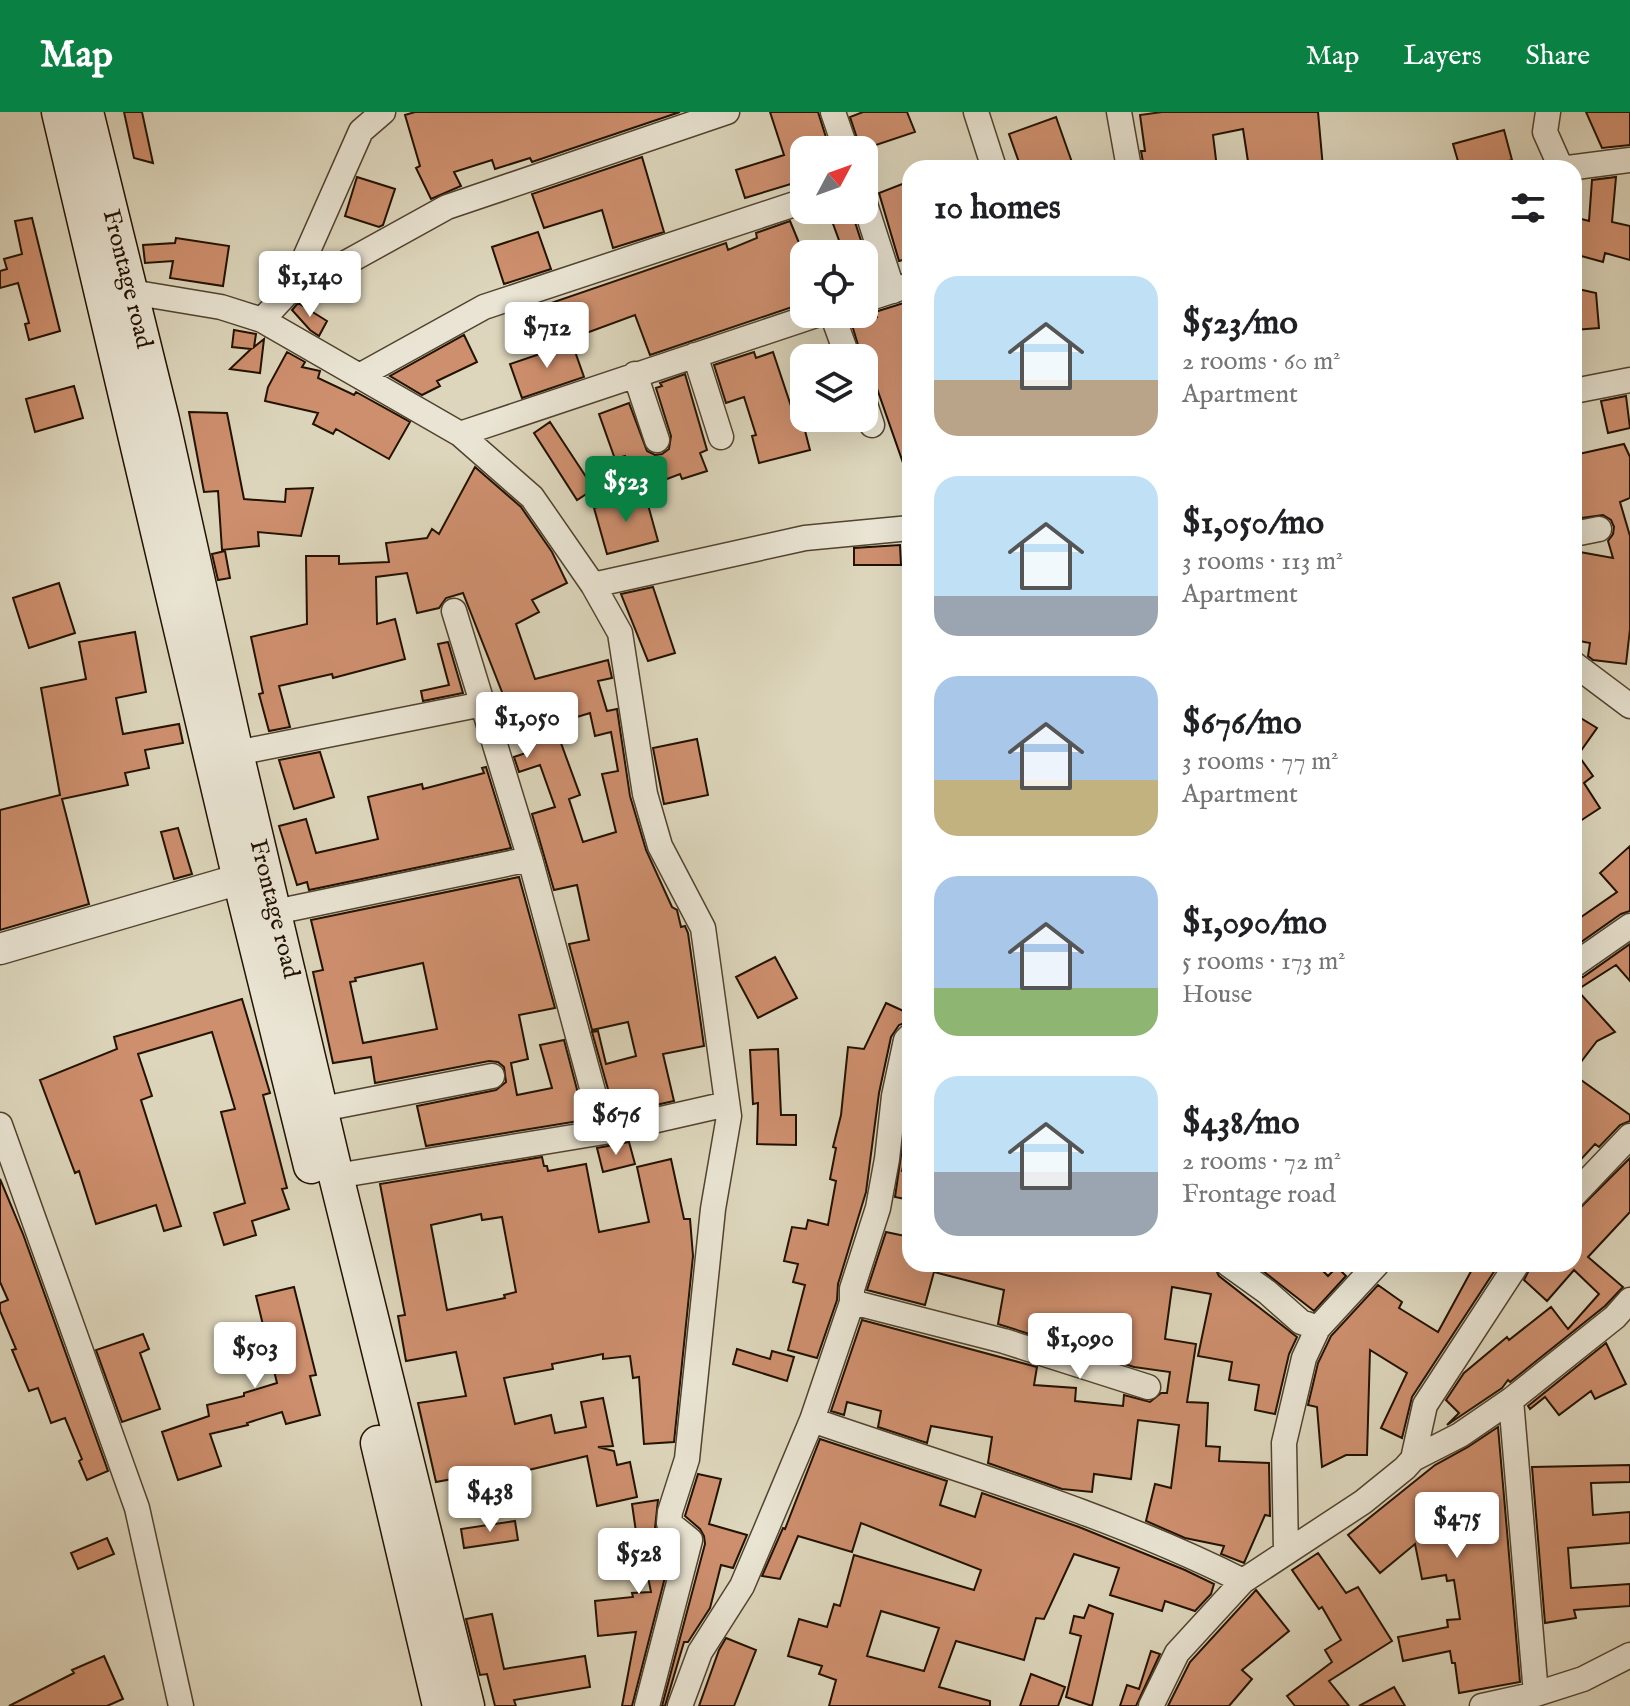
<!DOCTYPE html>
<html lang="en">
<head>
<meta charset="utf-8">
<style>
  body { margin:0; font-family:"IM FELL English",serif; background:#f6f6f6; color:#202124; height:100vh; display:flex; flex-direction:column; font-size:30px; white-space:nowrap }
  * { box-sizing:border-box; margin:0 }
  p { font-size:26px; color:#757577 }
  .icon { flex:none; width:44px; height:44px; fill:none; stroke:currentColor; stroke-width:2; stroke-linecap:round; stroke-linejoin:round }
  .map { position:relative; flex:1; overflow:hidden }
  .drawer { position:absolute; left:902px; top:48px; width:680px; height:1112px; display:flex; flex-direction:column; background:#fff; border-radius:24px; box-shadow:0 8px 32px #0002 }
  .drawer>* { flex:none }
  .needle { width:52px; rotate:49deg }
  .tools { position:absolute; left:790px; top:24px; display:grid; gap:16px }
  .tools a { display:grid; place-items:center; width:88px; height:88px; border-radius:16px; background:#fff; box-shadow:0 8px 32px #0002; font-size:40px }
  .price { position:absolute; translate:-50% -68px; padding:0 18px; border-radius:8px; background:#fff; color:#222; font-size:26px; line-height:52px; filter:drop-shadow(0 2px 4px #0008) }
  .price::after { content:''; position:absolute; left:50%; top:48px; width:24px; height:18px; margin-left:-12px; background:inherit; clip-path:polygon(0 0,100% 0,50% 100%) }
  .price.current { background:#0b8043; color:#fff }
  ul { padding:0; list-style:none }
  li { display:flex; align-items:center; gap:24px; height:200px; padding:0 32px }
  li span { display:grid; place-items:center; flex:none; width:224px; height:160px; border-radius:24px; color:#555 }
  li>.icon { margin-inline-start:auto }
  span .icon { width:96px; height:96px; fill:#fffc; stroke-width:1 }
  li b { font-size:34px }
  h2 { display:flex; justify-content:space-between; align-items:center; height:96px; padding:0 32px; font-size:34px }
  header { display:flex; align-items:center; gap:48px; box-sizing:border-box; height:112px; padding:0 40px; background:#0b8043; color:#fff }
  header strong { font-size:38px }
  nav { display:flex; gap:44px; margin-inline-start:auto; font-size:28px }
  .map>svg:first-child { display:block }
  .building { fill:#ce8f6e; stroke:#221200; stroke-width:2; fill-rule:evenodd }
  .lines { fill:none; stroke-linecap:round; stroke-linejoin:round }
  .minor-casing { stroke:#51432f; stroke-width:27 }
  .tertiary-casing { stroke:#51432f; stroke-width:33 }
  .secondary-casing { stroke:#221200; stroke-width:37 }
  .minor { stroke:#e9e4d3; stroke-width:24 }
  .tertiary { stroke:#e9e4d3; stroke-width:30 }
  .secondary { stroke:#e9e4d3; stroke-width:34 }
  .labels { text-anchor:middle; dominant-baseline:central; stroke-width:8; stroke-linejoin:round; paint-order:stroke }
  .street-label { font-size:24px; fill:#221200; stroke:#e9e4d3 }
</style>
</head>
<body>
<header>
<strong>Map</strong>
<nav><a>Map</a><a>Layers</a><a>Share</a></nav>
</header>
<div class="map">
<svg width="1630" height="1594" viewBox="0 0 1630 1594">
  <rect width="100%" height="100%" fill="#ddd6bc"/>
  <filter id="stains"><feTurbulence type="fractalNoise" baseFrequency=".0025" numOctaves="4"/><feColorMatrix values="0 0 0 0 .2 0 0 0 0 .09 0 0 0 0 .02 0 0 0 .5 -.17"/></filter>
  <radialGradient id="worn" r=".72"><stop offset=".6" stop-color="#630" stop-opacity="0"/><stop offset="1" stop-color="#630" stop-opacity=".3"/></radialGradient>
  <!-- building -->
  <path class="building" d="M124,0H142L153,51L134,46Z
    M415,0H680L532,50L530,46L495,57L492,48L454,60L461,74L431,87L416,56L420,54L405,3Z
    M770,0H818L830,38H804V68L745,86L736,58L784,43Z
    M863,0H907L915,20L861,38L850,5Z
    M1162,0H1318L1323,56H1249L1243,17L1213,23L1217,56H1144L1141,39H1145L1140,3Z
    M1586,0H1630V33L1602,36Z
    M1056,5L1074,56H1021L1009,22Z
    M1504,18L1512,48L1484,56H1460L1453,32Z
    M642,45L664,120L613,136L602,98L544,116L532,82Z
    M357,65L395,77L383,113L379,115L345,104Z
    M1616,65L1612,110L1630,114V148L1605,141L1603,150L1574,142V105L1589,109L1592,68Z
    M910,69V146L899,149L879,81Z
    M828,98H851L871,159L864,161V142H844Z
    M32,106L60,219L29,228L25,212L29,211L18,171L0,176V159L7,157L4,147L22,142L15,109Z
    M790,109L804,143V191L650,243L635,203L562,230L548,192L726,131L728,138L757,126L756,121Z
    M538,120L551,157L504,172L492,135Z
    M176,126L229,134L223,174L170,166L173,149L145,151L143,133L175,131Z
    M1578,177L1596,181L1599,216L1574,218V188H1577Z
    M910,189V364L908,365L868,251L864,253L852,213L877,205L875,200Z
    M298,191L327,209L319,224L310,218L292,198Z
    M234,218L256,222L254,235L264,227L260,261L230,257L251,237L232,235Z
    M464,223L477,250L437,269L440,274L422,283L390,264Z
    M572,231L584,265L522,286L510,252Z
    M287,240L305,250L302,255L320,259L318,266L354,283L356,280L410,310L389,347L336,317L333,322L313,312L318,301L265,289L268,275Z
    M754,240L756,246L773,240L797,312L803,311L810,338L759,351L752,324L756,323L744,285L726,291L714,253Z
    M685,262L707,338L700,341L707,359L682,367L680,362L638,378L625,344L615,347L599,302L629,291L647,339L655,343L662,342L669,337L671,324L656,276L662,274L660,271Z
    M74,274L83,306L35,320L26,287Z
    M1626,284L1630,316L1608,321L1601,289Z
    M189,300L227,301L244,387L285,390L286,377L313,376L301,424L258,420L259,434L222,438L218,379L204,380Z
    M550,310L594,377L577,388L534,321Z
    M1624,332L1630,345V386L1620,390L1630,424V517L1626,552L1593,548L1588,544L1590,531L1574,528V439L1613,446L1608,429L1613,422L1614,415L1611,408L1603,403L1574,407V343Z
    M475,355L521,395L552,440L567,471L532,488L539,500L516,512L535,567L608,548L612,566L598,569L607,599L617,597L630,684L646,738L672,795L677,798L681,815L685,814L688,821L704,934L663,942L674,989L615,1002L592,920L598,919L606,952L636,944L628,910L592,918L569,832L589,828L577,773L554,778L532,702L555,695L540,653L519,660L514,645L526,641L463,481L446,486L439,496L417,501L407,461L376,465L377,512L395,507L405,547L333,566L332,562L279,574L290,615L269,619L259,582L263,581L251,525L307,512L306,444H339V452L389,450L386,431L427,426L432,417L439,422ZM590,601L595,624L611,620L618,659L602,662L616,720L583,730L569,687L580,683L554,612Z
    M645,382L658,429L607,442L594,396Z
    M900,433L901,453H854V436Z
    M225,439L230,466L218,468L212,442Z
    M59,471L75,521L29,536L13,486Z
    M653,475L675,541L648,549L621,482Z
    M135,520L146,580L116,586L123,622L179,612L183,631L145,638L149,656L125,661L128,673L62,687L89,792L0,818V698L60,683L41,576L86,567L79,530Z
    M448,530L463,581L423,589L421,579L449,573L438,532Z
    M1574,602L1597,616L1578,643L1593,664L1584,671L1600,696L1574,713Z
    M697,627L708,683L664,692L653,636Z
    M320,640L334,685L294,697L279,648Z
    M486,655L511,736L309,778L307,770L297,773L279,714L306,707L316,741L378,727L368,685L422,672L423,677L484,661L482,656Z
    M178,716L192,762L174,767L161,720Z
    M1630,734V799L1621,802L1574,835V810L1617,780L1600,761Z
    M519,765L555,896L519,903L528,947L511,951L517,983L552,976L540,933L564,928L585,1008L426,1034L417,994L496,978L506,970L504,955L498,950L489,949L375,971L371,945L333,951L313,860L323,858L311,808ZM423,851L437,917L363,931L350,870L356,869L355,866Z
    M1630,832V869L1616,853L1577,878L1615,920L1597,929L1574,959V925L1580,917L1574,909V868L1583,865Z
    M775,845L797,886L758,906L736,865Z
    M242,887L270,981L263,983L287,1076L282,1077L289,1097L252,1109L256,1123L224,1133L214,1101L245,1091L221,1000L235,997L212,920L138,942L152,984L141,988L181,1114L164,1119L156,1093L96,1112L79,1059L75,1061L40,968L117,937L114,925Z
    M886,891L910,902V909L899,913L891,925L879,981L866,1080L838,1172L837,1188L817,1246L788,1238L805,1173L793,1170L798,1152L784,1149L792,1115L806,1117L808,1108L828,1113L836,1069L830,1067L836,1036L833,1035L841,1003L848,935L864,937Z
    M778,937L781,1003H796V1033L757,1032L758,991L753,992L750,938Z
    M1574,963L1630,1003V1009L1620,1013L1599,1035L1595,1032L1574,1055Z
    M910,981V1027L902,1059L910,1060V1088L895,1085Z
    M629,1030L635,1052L603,1060L597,1036Z
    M542,1045L544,1054H547L548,1059L586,1052L599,1120L649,1110L637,1055L671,1047L684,1107H690L693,1144L674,1330L644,1332L639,1265L633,1266L630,1244L603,1247V1242L552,1252L553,1257L504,1266L515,1312L551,1303L555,1321L586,1315L581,1290L603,1286L613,1334L598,1335L614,1339L617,1353L630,1350L637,1385L597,1394L587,1344L516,1361L514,1356L464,1368L463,1365L436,1370L418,1291L466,1284L456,1240L406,1249L398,1204L405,1203L380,1072ZM481,1102L482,1108L502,1105L516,1180L504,1183L505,1186L447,1198L431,1113Z
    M1630,1046V1100L1588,1145L1623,1175L1605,1194L1510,1270L1508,1268L1502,1276L1447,1313L1459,1301L1446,1288L1464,1261L1507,1225L1509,1228L1551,1195L1568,1217L1599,1182L1574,1158L1547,1189L1524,1168L1532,1152H1574V1102Z
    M0,1067L23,1122L108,1359L87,1368L79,1349L82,1347L65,1306L51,1311L38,1276L29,1279L12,1238L16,1237L0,1199V1191L8,1188L0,1170Z
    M886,1120L910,1125V1152H1213L1219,1164L1297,1225L1289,1242L1275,1302L1255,1298L1259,1273L1229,1268L1232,1250L1198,1244L1211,1182L1172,1175L1165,1227L1196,1232L1187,1290L1208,1291L1206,1334L1220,1335L1219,1349L1269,1351L1270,1404L1265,1403L1244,1451L1221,1442L1224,1434L1185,1426L1146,1409L1155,1372L1171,1376L1179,1313L1138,1308L1131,1367L1094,1362L1092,1380L1062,1377L988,1351L992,1325L931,1314L927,1331L878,1315L881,1299L847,1290L844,1303L831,1299L862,1208L1037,1255L1034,1273L1076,1276L1075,1289L1123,1294L1124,1283L1150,1290L1161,1281H1167L1170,1260L1134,1255L998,1212L1004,1178L934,1160L925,1193L867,1178Z
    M1254,1152H1316L1328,1164L1337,1155L1346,1164L1314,1199Z
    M1475,1152H1499L1412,1285L1402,1326L1381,1316L1407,1261L1370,1238L1367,1343H1346L1322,1355L1317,1295L1308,1293L1318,1251L1331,1224L1378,1173L1402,1190L1399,1196L1438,1220Z
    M294,1175L316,1263L310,1264L320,1303L286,1312L282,1300L247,1311L248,1313L210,1322L221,1354L178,1368L162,1320L209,1304L207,1293L244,1284V1281L277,1271L256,1184Z
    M143,1222L149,1237L140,1241L160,1297L122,1310L96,1238Z
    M1606,1231L1626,1272L1595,1287L1591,1279L1559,1303L1545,1285L1530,1297L1528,1294Z
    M737,1237L770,1247L772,1239L794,1245L787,1269L733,1252Z
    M1498,1315L1520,1570L1459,1581L1455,1551H1452L1450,1539L1403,1549L1398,1525L1448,1515L1447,1508L1460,1507L1454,1468L1447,1469L1446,1463L1422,1467L1415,1432L1380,1461L1348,1423L1435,1353L1468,1335Z
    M820,1327L947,1369L940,1393L975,1405L982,1381L1079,1415L1185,1458L1214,1472L1211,1482L1195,1499L1165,1489L1162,1499L1110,1483L1119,1456L1074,1442L1044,1507L1036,1506L1024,1548L956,1529L939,1575L990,1589V1594H829L836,1568L819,1562L822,1554L788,1544L799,1507L827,1515L834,1492L840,1494L854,1443L974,1478L981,1458L861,1411L852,1440L798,1424L780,1467L762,1464L783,1416L785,1417ZM881,1499L939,1516L924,1559L867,1544Z
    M1630,1353V1370L1591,1371L1593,1403L1630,1400V1431L1568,1436L1571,1476L1630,1472V1494L1574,1498L1576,1506L1545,1511L1532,1355Z
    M698,1362L721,1367L709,1412L747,1423L733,1456L721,1453L710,1496L688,1530H684L665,1594H662L705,1432L704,1424L700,1417L685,1404Z
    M658,1388L655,1416L673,1434L632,1594H622L636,1520L598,1524L595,1489L633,1485L632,1481L651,1480L640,1426L637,1427L632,1392Z
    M515,1409L518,1428L464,1436L461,1417Z
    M107,1426L114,1442L78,1457L71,1441Z
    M1318,1441L1346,1481L1358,1475L1392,1529L1329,1569L1349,1594H1295L1287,1584L1332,1550L1325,1538L1341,1528L1322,1495L1319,1497L1292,1458Z
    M1256,1478L1289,1519L1242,1558L1252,1567L1229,1594H1168L1190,1550Z
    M1089,1493L1113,1502L1092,1594L1066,1585L1081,1524L1070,1521L1074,1504L1084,1506Z
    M492,1502L504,1557L585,1544L590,1575L514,1588L516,1594H495L487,1562L480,1563L466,1507Z
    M726,1526L756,1538L734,1594H699L719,1538Z
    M1151,1539L1160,1542L1136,1594H1120L1127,1573L1139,1577Z
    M104,1544L123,1587L107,1594H9L74,1561L72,1558Z
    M1031,1562L1065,1575L1058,1594H1020Z
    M1394,1575L1405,1594H1359Z"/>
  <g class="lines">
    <!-- minor casing -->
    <g class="minor-casing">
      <path id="minor" d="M833,0L846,38
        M976,0L994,56
        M1119,0L1129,56
        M1548,0L1545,20L1561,56
        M1568,56L1630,48
        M864,89L893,179
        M291,177L333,158L447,95L727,0
        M118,184L131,180L221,195L262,208L460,322L532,385L593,473L620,521L645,682L660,734L703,816L729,1004L713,1097L687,1347L670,1400L669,1411L690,1428L647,1594
        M864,188L910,173
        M832,202L848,246
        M262,208L291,177L361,19L383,0
        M695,243L721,325
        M635,262L657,328
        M361,263L484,195L804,89
        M1574,279L1630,268
        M864,289L872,313
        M460,322L819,202
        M1574,422L1599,417
        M593,473L805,426L910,416
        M454,499L530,747L604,1020
        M1574,552L1630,594
        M236,641L483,592
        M275,800L530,747
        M1574,853L1630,814
        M322,997L492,964
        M0,1013L137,1396L181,1594
        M336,1064L604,1020L727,992
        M1574,1083L1630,1024
        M1228,1152L1267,1180L1301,1210L1318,1216
        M852,1190L1004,1229L1148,1275
        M1511,1288L1536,1582
        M812,1308C957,1358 1106,1400 1243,1469
        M1413,1347L1425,1293L1517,1152
        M1286,1440L1284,1331L1304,1246L1318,1216L1377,1152
        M680,1594L700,1540L742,1474L765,1420L812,1308L852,1190V1177L878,1096L887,1047L894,984L906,928L910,924
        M1151,1594L1177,1541L1243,1469L1363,1390L1405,1356L1413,1347L1460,1323L1511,1288L1615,1205L1630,1188
        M1482,1594L1536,1582L1583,1567L1630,1543"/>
    </g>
    <!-- tertiary casing -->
    <g class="tertiary-casing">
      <path id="tertiary" d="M0,837L240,767"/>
    </g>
    <!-- secondary casing -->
    <g class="secondary-casing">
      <path id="secondary" d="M59,0L240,767L311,1054
        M86,0L162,308L236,641L336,1064L467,1594
        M378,1331L440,1594"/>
    </g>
    <!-- minor -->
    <use href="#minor" class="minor"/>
    <!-- tertiary -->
    <use href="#tertiary" class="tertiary"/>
    <!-- secondary -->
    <use href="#secondary" class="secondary"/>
  </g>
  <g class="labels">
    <!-- street labels -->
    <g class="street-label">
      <text transform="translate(127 167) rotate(76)">Frontage road</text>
      <text transform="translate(274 797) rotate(76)">Frontage road</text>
    </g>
  </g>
  <rect width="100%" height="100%" filter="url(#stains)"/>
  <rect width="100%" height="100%" fill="url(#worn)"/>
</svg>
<div class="tools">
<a><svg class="needle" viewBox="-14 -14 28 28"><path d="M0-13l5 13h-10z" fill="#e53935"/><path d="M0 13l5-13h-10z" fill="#757577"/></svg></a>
<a><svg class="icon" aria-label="locate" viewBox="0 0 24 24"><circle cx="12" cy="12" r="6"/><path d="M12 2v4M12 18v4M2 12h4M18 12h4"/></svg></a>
<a><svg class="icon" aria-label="layers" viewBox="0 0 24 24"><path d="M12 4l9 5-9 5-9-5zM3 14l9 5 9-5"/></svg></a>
</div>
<b class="price" style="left:310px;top:207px">$1,140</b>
<b class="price" style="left:547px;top:258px">$712</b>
<b class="price current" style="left:626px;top:412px">$523</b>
<b class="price" style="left:527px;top:648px">$1,050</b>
<b class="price" style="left:616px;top:1045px">$676</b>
<b class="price" style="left:1080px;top:1269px">$1,090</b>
<b class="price" style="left:255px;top:1278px">$503</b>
<b class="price" style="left:490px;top:1422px">$438</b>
<b class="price" style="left:1457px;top:1448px">$475</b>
<b class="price" style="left:639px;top:1484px">$528</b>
<section class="drawer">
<h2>10 homes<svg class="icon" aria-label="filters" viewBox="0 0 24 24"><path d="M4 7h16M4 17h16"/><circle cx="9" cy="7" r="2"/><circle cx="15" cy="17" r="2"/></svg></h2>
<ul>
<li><span style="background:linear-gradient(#bfe0f5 65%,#b9a48a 0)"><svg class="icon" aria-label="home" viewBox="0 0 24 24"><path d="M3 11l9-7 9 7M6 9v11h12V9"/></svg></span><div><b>$523/mo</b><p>2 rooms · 60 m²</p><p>Apartment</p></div></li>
<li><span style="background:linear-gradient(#bfe0f5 75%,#9aa5b1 0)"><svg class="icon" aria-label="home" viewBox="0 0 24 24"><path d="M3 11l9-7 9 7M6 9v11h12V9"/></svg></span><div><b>$1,050/mo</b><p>3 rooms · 113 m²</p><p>Apartment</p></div></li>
<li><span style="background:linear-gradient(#a9c7e8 65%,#c2b280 0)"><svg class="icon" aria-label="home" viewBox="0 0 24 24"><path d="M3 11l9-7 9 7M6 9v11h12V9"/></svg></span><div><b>$676/mo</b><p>3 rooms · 77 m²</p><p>Apartment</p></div></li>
<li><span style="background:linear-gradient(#a9c7e8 70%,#8fb573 0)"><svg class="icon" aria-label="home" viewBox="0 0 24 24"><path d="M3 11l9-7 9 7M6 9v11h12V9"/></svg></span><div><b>$1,090/mo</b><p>5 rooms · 173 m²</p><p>House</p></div></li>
<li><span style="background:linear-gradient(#bfe0f5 60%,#9aa5b1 0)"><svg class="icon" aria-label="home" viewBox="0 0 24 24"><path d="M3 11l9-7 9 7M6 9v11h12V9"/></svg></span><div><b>$438/mo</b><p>2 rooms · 72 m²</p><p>Frontage road</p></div></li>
</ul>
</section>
</div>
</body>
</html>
